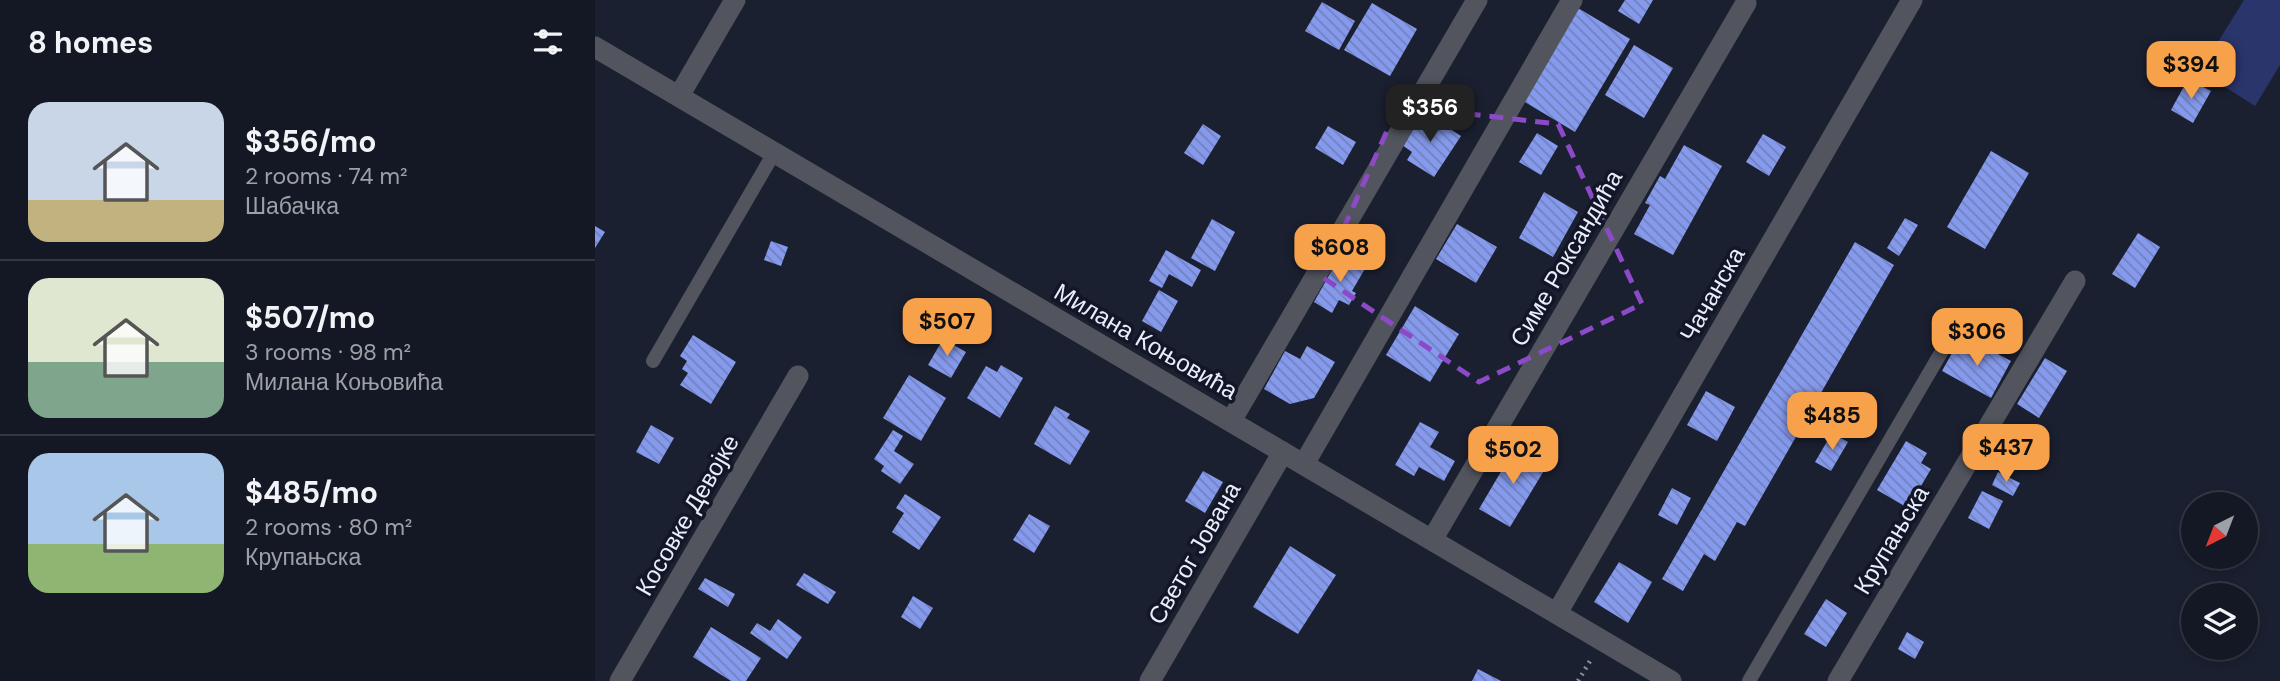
<!DOCTYPE html>
<html lang="en">
<head>
<meta charset="utf-8">
<style>
  body { margin:0; font-family:"DM Sans",sans-serif; background:#212532; color:#f1f3f6; height:100vh; display:flex; flex-direction:column; font-size:26px; white-space:nowrap }
  * { box-sizing:border-box; margin:0 }
  p { font-size:23px; color:#9da0a7 }
  .icon { flex:none; width:38px; height:38px; fill:none; stroke:currentColor; stroke-width:2; stroke-linecap:round; stroke-linejoin:round }
  .map { position:relative; flex:1; overflow:hidden }
  .side { display:flex; flex-direction:column; background:#141825; width:595px }
  .side>* { flex:none }
  .needle { width:46px; rotate:222deg }
  .fabs { position:absolute; left:1586px; top:492px; display:grid; gap:14px }
  .fabs a { display:grid; place-items:center; width:77px; height:77px; border-radius:50%; background:#141825; box-shadow:0 4px 10px #0003,0 0 0 2px #333742; font-size:35px }
  .price { position:absolute; translate:-50% -60px; padding:0 16px; border-radius:14px; background:#f8a14b; color:#111; font-size:23px; line-height:46px; filter:drop-shadow(0 2px 4px #0008) }
  .price::after { content:''; position:absolute; left:50%; top:42px; width:21px; height:16px; margin-left:-10px; background:inherit; clip-path:polygon(0 0,100% 0,50% 100%) }
  .price.selected { background:#222; color:#fff }
  ul { padding:0; list-style:none }
  li { display:flex; align-items:center; gap:21px; height:175px; padding:0 28px }
  li+li { border-top:2px solid #333742 }
  li span { display:grid; place-items:center; flex:none; width:196px; height:140px; border-radius:21px; color:#555 }
  li>.icon { margin-inline-start:auto }
  span .icon { width:84px; height:84px; fill:#fffc; stroke-width:1 }
  li b { font-size:30px }
  h2 { display:flex; justify-content:space-between; align-items:center; height:84px; padding:0 28px; font-size:30px }
  main { display:flex; flex:1; min-height:0 }
  .map>svg:first-child { display:block }
  .park { fill:#2a356c }
  .building { fill:url(#building-back-hatch) }
  .lines { fill:none; stroke-linecap:round; stroke-linejoin:round }
  .path { stroke:#888d9c; stroke-width:4.5; stroke-dasharray:2 5; stroke-linecap:butt }
  .lane { stroke:#52555e; stroke-width:14 }
  .street { stroke:#52555e; stroke-width:21 }
  .marked { fill:none; stroke:#8c49c8; stroke-width:5; stroke-dasharray:14 9; stroke-linejoin:round }
  .labels { text-anchor:middle; dominant-baseline:central; stroke-width:7; stroke-linejoin:round; paint-order:stroke }
  .street-label { font-size:24px; fill:#eaeefb; stroke:#121627 }
</style>
</head>
<body>
<main>
<section class="side">
<h2>8 homes<svg class="icon" aria-label="filters" viewBox="0 0 24 24"><path d="M4 7h16M4 17h16"/><circle cx="9" cy="7" r="2"/><circle cx="15" cy="17" r="2"/></svg></h2>
<ul>
<li><span style="background:linear-gradient(#c9d6e8 70%,#c2b280 0)"><svg class="icon" aria-label="home" viewBox="0 0 24 24"><path d="M3 11l9-7 9 7M6 9v11h12V9"/></svg></span><div><b>$356/mo</b><p>2 rooms · 74 m²</p><p>Шабачка</p></div></li>
<li><span style="background:linear-gradient(#dfe7d0 60%,#7fa58c 0)"><svg class="icon" aria-label="home" viewBox="0 0 24 24"><path d="M3 11l9-7 9 7M6 9v11h12V9"/></svg></span><div><b>$507/mo</b><p>3 rooms · 98 m²</p><p>Милана Коњовића</p></div></li>
<li><span style="background:linear-gradient(#a9c7e8 65%,#8fb573 0)"><svg class="icon" aria-label="home" viewBox="0 0 24 24"><path d="M3 11l9-7 9 7M6 9v11h12V9"/></svg></span><div><b>$485/mo</b><p>2 rooms · 80 m²</p><p>Крупањска</p></div></li>
</ul>
</section>
<div class="map">
<svg width="1685" height="681" viewBox="0 0 1685 681">
  <defs>
    <pattern id="building-back-hatch" width="6" height="6" patternUnits="userSpaceOnUse" patternTransform="scale(1.75)"><rect width="6" height="6" fill="#859aed"/><path d="M-1 5l2 2M0 0l6 6M5-1l2 2" fill="none" stroke="#7281bc"/></pattern>
  </defs>
  <rect width="100%" height="100%" fill="#1b2031"/>
  <!-- park -->
  <path class="park" d="M1649,0H1685V65L1660,106L1605,71Z"/>
  <!-- building -->
  <path class="building" d="M1030,0H1058L1044,24L1023,11Z
    M727,2L760,21L744,50L710,31Z
    M777,3L822,29L795,76L749,50Z
    M983,8L1035,39L980,132L928,101Z
    M1039,45L1078,68L1049,118L1010,95Z
    M1593,79L1616,91L1598,123L1576,110Z
    M828,112L866,136L839,177L812,160L817,152L807,145Z
    M608,124L626,136L608,165L589,153Z
    M733,126L761,142L748,165L720,148Z
    M942,133L963,146L946,175L924,162Z
    M1168,134L1191,147L1174,176L1151,162Z
    M1089,145L1127,166L1078,255L1039,234L1055,205L1050,203L1065,176L1070,179Z
    M1396,151L1434,173L1390,249L1352,227Z
    M949,192L983,212L958,257L924,238Z
    M1310,218L1323,225L1304,256L1292,248Z
    M617,219L640,232L620,271L596,258Z
    M862,224L902,247L881,283L841,259Z
    M0,226L10,232L0,248Z
    M1543,233L1565,247L1540,288L1517,274Z
    M176,241L193,247L186,266L169,260Z
    M1260,242L1299,265L1150,526L1142,522L1120,561L1109,554L1088,591L1067,579Z
    M571,250L606,270L597,287L574,274L567,288L554,281Z
    M746,254L771,267L757,291L761,293L754,305L744,300L737,313L719,302Z
    M564,290L583,301L566,332L547,321Z
    M820,306L864,334L835,382L791,355Z
    M98,335L141,362L116,404L85,385L93,373L87,369L92,361L85,356Z
    M348,339L371,352L356,378L333,365Z
    M1362,344L1379,353L1384,344L1416,361L1396,398L1347,371Z
    M712,346L740,362L719,398L695,404L669,389L690,351L705,359Z
    M1450,358L1472,371L1444,418L1422,404Z
    M406,365L428,378L405,418L372,398L391,366L402,372Z
    M314,375L351,398L326,441L288,418Z
    M1111,391L1140,407L1122,441L1092,425Z
    M460,406L475,414L472,418L495,431L475,465L439,444Z
    M825,422L844,432L835,447L860,461L849,481L824,467L819,476L800,465Z
    M56,425L79,438L64,464L41,452Z
    M298,430L308,436L299,451L319,464L305,484L286,471L289,466L279,459Z
    M1237,433L1253,442L1236,471L1220,462Z
    M1311,441L1332,453L1326,463L1336,469L1313,508L1282,490Z
    M921,446L953,464L915,527L884,509Z
    M608,471L628,482L610,513L590,501Z
    M1403,472L1425,483L1418,496L1397,485Z
    M1077,488L1096,498L1082,525L1063,515Z
    M1387,491L1408,501L1394,529L1373,518Z
    M310,494L346,517L324,550L297,532L309,513L301,508Z
    M434,514L455,526L439,553L418,540Z
    M695,546L741,575L703,634L658,607Z
    M1024,562L1057,582L1033,623L999,602Z
    M209,573L241,592L233,604L201,585Z
    M110,578L140,594L133,607L103,589Z
    M318,596L338,608L325,629L306,617Z
    M1231,599L1252,613L1231,647L1209,634Z
    M183,619L207,637L192,659L155,633L162,623L175,631Z
    M116,627L166,658L151,681H136L98,657Z
    M1312,632L1329,642L1320,659L1303,649Z
    M883,669L906,681H877Z"/>
  <g class="lines">
    <!-- path -->
    <path class="path" d="M983,681L995,661"/>
    <!-- lane -->
    <path class="lane" d="M58,361L179,153
      M1154,681L1354,339"/>
    <!-- street -->
    <path class="street" d="M0,47L1076,681
      M84,96L140,0
      M636,421L882,0
      M709,464L977,0
      M837,540L1151,3
      M962,613L1317,0
      M25,681L203,376
      M555,681L688,452
      M1243,681L1480,281"/>
  </g>
  <!-- marked area -->
  <path class="marked" d="M803,106L963,124L1047,304L884,382L727,277Z"/>
  <g class="labels">
    <!-- street labels -->
    <g class="street-label">
      <text transform="translate(971 258) rotate(-60)">Симе Роксандића</text>
      <text transform="translate(1117 294) rotate(-60)">Чачанска</text>
      <text transform="translate(551 341) rotate(30)">Милана Коњовића</text>
      <text transform="translate(92 515) rotate(-60)">Косовке Девојке</text>
      <text transform="translate(1296 540) rotate(-59)">Крупањска</text>
      <text transform="translate(599 553) rotate(-60)">Светог Јована</text>
    </g>
  </g>
</svg>
<div class="fabs">
<a><svg class="needle" viewBox="-14 -14 28 28"><path d="M0-13l5 13h-10z" fill="#e53935"/><path d="M0 13l5-13h-10z" fill="#9da0a7"/></svg></a>
<a><svg class="icon" aria-label="layers" viewBox="0 0 24 24"><path d="M12 4l9 5-9 5-9-5zM3 14l9 5 9-5"/></svg></a>
</div>
<b class="price" style="left:1596px;top:101px">$394</b>
<b class="price selected" style="left:835px;top:144px">$356</b>
<b class="price" style="left:745px;top:284px">$608</b>
<b class="price" style="left:352px;top:358px">$507</b>
<b class="price" style="left:1382px;top:368px">$306</b>
<b class="price" style="left:1237px;top:452px">$485</b>
<b class="price" style="left:1411px;top:484px">$437</b>
<b class="price" style="left:918px;top:486px">$502</b>
</div>
</main>
</body>
</html>
